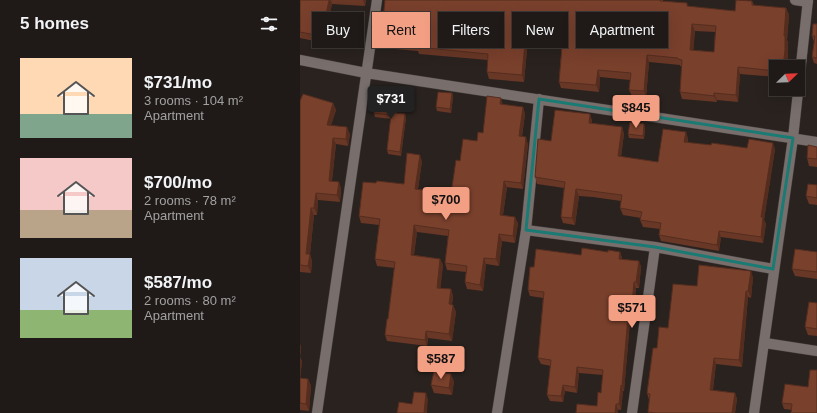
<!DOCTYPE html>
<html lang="en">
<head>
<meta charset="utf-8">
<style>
  body { margin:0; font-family:Arial,sans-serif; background:#272320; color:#f1f3f6; height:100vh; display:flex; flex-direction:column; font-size:15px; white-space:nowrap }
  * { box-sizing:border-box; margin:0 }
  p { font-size:13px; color:#a1a1a1 }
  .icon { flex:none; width:22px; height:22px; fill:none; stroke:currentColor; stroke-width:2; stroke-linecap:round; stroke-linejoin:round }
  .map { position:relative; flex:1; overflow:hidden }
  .side { display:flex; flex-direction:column; background:#1f1a17; width:300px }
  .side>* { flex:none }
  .guide { position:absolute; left:12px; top:12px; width:380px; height:36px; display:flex; gap:8px }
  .needle { width:26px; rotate:67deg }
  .tools { position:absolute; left:469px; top:60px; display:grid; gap:8px }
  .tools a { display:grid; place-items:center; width:36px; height:36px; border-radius:0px; background:#1f1a17; box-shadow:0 4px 16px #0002,0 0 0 1px #3c3836; font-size:20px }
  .price { position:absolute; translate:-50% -34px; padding:0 9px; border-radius:4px; background:#f39f83; color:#111; font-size:13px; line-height:26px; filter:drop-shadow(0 1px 2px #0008) }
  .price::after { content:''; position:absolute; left:50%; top:24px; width:12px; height:9px; margin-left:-6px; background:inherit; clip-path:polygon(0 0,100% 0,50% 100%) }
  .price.on { background:#222; color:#fff }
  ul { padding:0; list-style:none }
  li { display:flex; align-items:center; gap:12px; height:100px; padding:0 20px }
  li span { display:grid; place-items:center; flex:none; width:112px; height:80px; border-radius:0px; color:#555 }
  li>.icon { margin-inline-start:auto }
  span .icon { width:48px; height:48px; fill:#fffc; stroke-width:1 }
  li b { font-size:17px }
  h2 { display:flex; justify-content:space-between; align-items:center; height:48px; padding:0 20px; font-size:17px }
  .pill { padding:0 14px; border-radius:0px; background:#1f1a17; box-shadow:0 4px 16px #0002,0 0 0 1px #3c3836; font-size:14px; line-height:36px }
  .pill.on { background:#f39f83; color:#111 }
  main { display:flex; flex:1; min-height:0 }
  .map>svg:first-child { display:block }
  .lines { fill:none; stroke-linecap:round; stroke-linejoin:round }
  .minor-casing { stroke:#453e3d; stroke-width:11 }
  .minor { stroke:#786f6c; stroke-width:10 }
  .wall { fill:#683726; fill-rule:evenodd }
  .shaded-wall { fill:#552d1f }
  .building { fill:#79402c; stroke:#552d1f; fill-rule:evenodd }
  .marked { fill:none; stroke:#1a7b74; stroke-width:3; stroke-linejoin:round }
</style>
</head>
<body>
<main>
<section class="side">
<h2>5 homes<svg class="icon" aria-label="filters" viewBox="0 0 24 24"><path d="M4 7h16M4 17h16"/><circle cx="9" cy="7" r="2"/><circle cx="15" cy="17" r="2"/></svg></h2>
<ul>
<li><span style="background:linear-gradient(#ffd9b3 70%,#7fa58c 0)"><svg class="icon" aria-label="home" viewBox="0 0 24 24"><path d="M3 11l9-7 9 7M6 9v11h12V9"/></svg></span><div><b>$731/mo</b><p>3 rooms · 104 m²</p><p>Apartment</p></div></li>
<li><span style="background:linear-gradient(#f6c9c9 65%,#b9a48a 0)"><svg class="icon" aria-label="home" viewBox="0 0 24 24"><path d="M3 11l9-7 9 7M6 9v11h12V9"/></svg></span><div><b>$700/mo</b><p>2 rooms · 78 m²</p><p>Apartment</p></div></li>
<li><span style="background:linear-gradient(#c9d6e8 65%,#8fb573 0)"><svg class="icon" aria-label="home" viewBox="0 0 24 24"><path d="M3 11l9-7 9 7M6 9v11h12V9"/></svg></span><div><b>$587/mo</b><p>2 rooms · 80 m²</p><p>Apartment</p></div></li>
</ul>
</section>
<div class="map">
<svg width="517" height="413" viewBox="0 0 517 413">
  <rect width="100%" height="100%" fill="#29221f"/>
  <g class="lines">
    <!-- minor casing -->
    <g class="minor-casing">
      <path id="minor" d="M495,0L508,2
        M0,60L66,73L517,142
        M226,230L355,247L473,269
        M465,343L517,351
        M17,413L77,0
        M197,413L226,230L239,99
        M332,413L355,247
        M454,413L493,138L508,0"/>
    </g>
    <!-- minor -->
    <use href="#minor" class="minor"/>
  </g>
  <!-- wall -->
  <path class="wall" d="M0,0H66L65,6L32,4L27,25L28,26L30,32L28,44L0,38Z
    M85,0H363V1L387,3L388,7L435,11L452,1L454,5L486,8L489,15L487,40L488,43V57L486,67H476V77L440,74L438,102L417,100V102L382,99L380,92L382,66H380V65L349,62L346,98L332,96L329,90L330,80L300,77L299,92L261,88L259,82L262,42L228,39L224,82L189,79L187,72L188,60L119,54L118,51L83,48L81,42ZM395,31L415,32L414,52L393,50Z
    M517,24V64L514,63L512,57L514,42L512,36Z
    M152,93L153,97L151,113L137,111L136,107Z
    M98,100L97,113L105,114L106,118L101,156L88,154L87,150L91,119L75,117L74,113Z
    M0,101L33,103L36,110L31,125L50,134L48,146L36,144L32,181L39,182L41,189L40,202L18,200L17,215H14L10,254L12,261L11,273L0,272Z
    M203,105L223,107L225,114L222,137L228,144L223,189L207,187L203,215L218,223L215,243L202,241L199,266L186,264L183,291L167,289L165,282L166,272L147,270L145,263L148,236L117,232L114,255L140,259L143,265L140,288L151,289L153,296L152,305H153L156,312L152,341L128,338L127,346L87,341L85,335L88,319L95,268L77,266L75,259L79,225L61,223L59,216L76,183L104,184L122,161L118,189L151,194L160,161L177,141Z
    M290,114L292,121V123L322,127L324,134L321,157L358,162L388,138V143L447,148L475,149L464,220L466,224L463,243L421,237L419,251L361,241L359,235L360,229L343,227L340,220L341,218L323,215L320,208L321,201L293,197L279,196L275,225L263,223L261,217L264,188L237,184L235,177L251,141Z
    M345,128L344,139L329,138L328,134Z
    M517,147V167L509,166L507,158Z
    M517,185V205L509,204L506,196Z
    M308,252H320L322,258V259L339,261L341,267L339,288H336L333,322H330L324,391H323L321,410L297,406L301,393L303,375L279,373L277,393L265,391L263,402L250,401L247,395L251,366L241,364L238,358L243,298L230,296L228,290L234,267L281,255Z
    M517,252V279L495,276L492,269Z
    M453,277L451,298L448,297L442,367L416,364L413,390L435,393L437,399L435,413H348L349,400L347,393L357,348L368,328L397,286Z
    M517,303V336L508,335L505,327Z
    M0,344L1,348L0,357L2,361L0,378L8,379L11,386L9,411L0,410Z
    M154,381L152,395L134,393L131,385Z
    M508,387L517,413L484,409L482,403Z"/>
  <!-- shaded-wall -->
  <path class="shaded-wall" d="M29,0H31L32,4L26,31L24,25Z
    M63,0H66L65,6Z
    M486,8L489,15L487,40L488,43V57L486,67H483L484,36Z
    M392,24L395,31L393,56L390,50Z
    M28,26L30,32L28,44L26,37Z
    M226,32L228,39L224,82L222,75Z
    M347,55L349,62L346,98L344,91Z
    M438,67L440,74L438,102L436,95Z
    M298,70L300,77L299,92L296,85Z
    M152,93L153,97L151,113L150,109Z
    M414,93L417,100V102L414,96Z
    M97,96L98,100L96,117L95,113Z
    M201,98L203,105L200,104Z
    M33,103L36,110L29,132L27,125Z
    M223,107L225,114L221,143L219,136Z
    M105,114L106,118L101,156L100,152Z
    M290,114L292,121L291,130L289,123Z
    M344,124L345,128L344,139L343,136Z
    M47,127L50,134L48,146L46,139Z
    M322,127L324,134L320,163L318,156Z
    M386,132L388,138L387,149L384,142Z
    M226,137L228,144L223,189L221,183Z
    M33,138L36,144L31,188L29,181Z
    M473,143L475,149L464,220L466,224L463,243L461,237V217Z
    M120,155L122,161L117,195L115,189Z
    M204,181L207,187L202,221L200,215Z
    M39,182L41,189L40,202L37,195Z
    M276,189L279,196L275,225L272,218Z
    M16,193L18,200L17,215L14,208Z
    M11,208L14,215L10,254L12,261L11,273L8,266L6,254Z
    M215,217L218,223L215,243L213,236Z
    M114,225L117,232L113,261L111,255Z
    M419,231L421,237L419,251L417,245Z
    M199,234L202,241L199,266L196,259Z
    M320,252L322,258V265L319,259Z
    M184,258L186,264L183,291L180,285Z
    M140,259L143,265L140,294L137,288Z
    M339,261L341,267L339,288L336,282Z
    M451,271L453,277L451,298L448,291Z
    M334,282L336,288L333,322L331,316Z
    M151,289L153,296L151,311L149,304Z
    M446,291L448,297L442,367L439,360Z
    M153,305L156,312L152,341L149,334Z
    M328,316L330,322L324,391L322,386Z
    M126,331L128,338L127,346L125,340Z
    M0,344L1,348L0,357L2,361L0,379Z
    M414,358L416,364L412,396L410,390Z
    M277,367L279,373L277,393L275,387Z
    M151,374L154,381L152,395L149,388Z
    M8,379L11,386L9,411L6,404Z
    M263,385L265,391L263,402L261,396Z
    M321,385L323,391L321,410L319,404Z
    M126,393L128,399L127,413H124Z
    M435,393L437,399L435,413H432Z
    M316,404L318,409V413H315Z"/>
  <!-- building -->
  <path class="building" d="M0,0H29L24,25L28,26L26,37L0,32Z
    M85,0H360V1L387,3V6L435,11L436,0L452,1V5L486,8L484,36H485V50L483,67H476V71L438,67L436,95L414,93V96L380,92L382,60L378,59V58L347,55L344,91L329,90L331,73L298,70L296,85L259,82L263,36L226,32L222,75L187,72L188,54L117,47V45L81,42ZM392,24L416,26L414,52L390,50Z
    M513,24H517V58L512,57L515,36H512Z
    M138,92L152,93L150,109L136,107Z
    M76,93L97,96L95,113L105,114L100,152L87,150L91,115L74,113Z
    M3,94L33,103L27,125L47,127L46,139L33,138L29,181L39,182L37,195L16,193L14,208H11L6,254H10L8,266L0,265V101Z
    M187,96L201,98L200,104L223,107L219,136L226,137L221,183L204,181L200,215L215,217L213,236L199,234L196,259L184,258L180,285L165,282L167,266L145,263L149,230L114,225L111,255L140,259L137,288L151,289L149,304L153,305L149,334L126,331L125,340L85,335L87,319H88L95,262L75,259L80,219L59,216L63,182L76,183L77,181L104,184L107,153L120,155L115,189L151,194L156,160L160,161L163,139L177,141L178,132L183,133Z
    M255,110L290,114L289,123L322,127L318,156L358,162L363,129L386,132L384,142L411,145L412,143L447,148L449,139L473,143L461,217H463L461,237L419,231L417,245L359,235L361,223L340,220L342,212L320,208L322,195L291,191L276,189L272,218L261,217L265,182L235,177L238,139L251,141Z
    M330,122L344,124L343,136L328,134Z
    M508,145L517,147V159L507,158Z
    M508,184L517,185V198L506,196Z
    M282,248L308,252V250L320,252L319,259L339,261L336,282H334L331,316H328L322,386L321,385L319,404H316L315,413H276L277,404L297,406L298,392L301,393L303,370L277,367L275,387L263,385L261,396L247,395L251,360L238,358L244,292L228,290L230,267H234L236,249L281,255Z
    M495,249L517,252V272L492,269Z
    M399,265L451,271L448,291H446L439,360L414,358L410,390L435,393L432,413H356L348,412L350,394L347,393L353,348H357L359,327L368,328L373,284L397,286Z
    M509,302L517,303V329L505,327Z
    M510,370H517V413H491L492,404L482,403L485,384L508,387Z
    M134,371L151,374L149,388L131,385Z
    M0,378L8,379L6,404L0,403Z
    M114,392L126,393L124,413H97L99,402L112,404Z"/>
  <!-- marked area -->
  <path class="marked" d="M239,99L493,138L473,269L355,247L226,230Z"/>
</svg>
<div class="tools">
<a><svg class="needle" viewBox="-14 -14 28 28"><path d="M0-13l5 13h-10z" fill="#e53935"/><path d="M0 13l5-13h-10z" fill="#a1a1a1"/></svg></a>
</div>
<b class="price on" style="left:91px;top:120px">$731</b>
<b class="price" style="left:336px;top:129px">$845</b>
<b class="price" style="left:146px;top:221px">$700</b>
<b class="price" style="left:332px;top:329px">$571</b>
<b class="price" style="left:141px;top:380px">$587</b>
<div class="guide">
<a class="pill">Buy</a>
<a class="pill on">Rent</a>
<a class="pill">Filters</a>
<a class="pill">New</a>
<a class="pill">Apartment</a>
</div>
</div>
</main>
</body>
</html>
